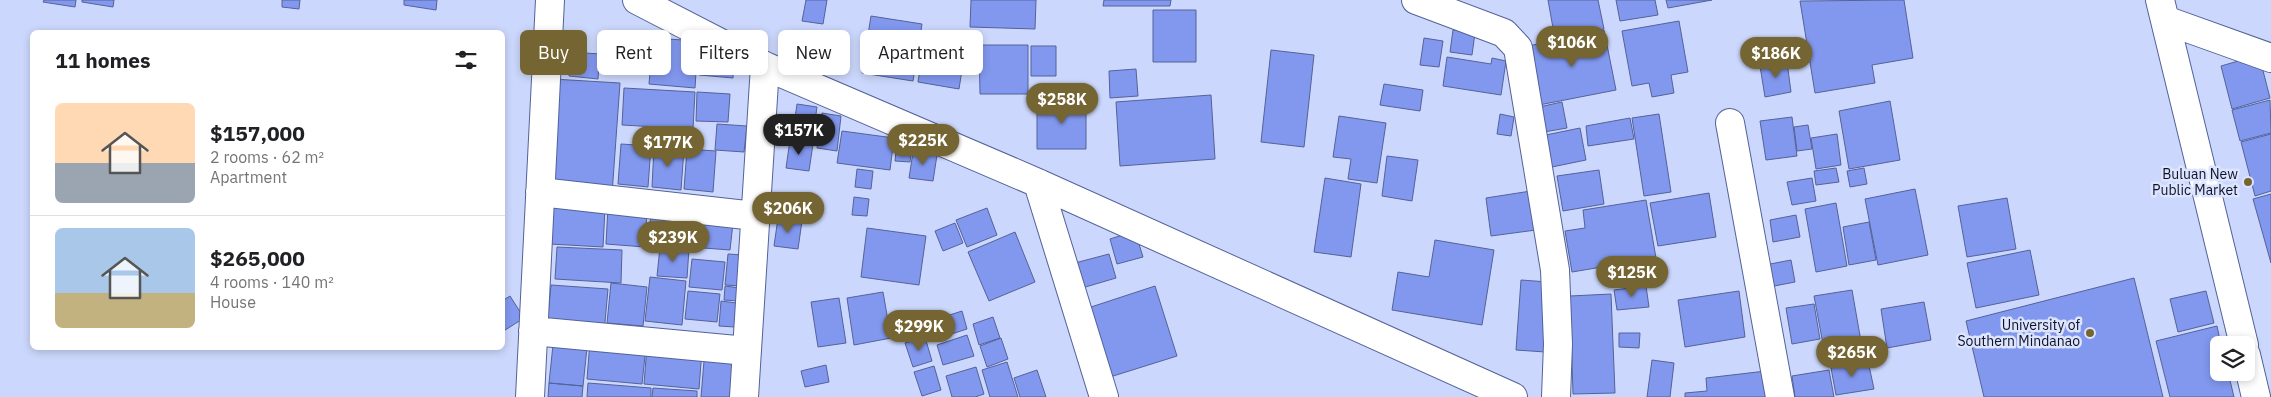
<!DOCTYPE html>
<html lang="en">
<head>
<meta charset="utf-8">
<style>
  body { margin:0; font-family:"IBM Plex Sans",sans-serif; background:#f6f6f6; color:#202124; height:100vh; display:flex; flex-direction:column; font-size:19px; white-space:nowrap }
  * { box-sizing:border-box; margin:0 }
  p { font-size:16px; color:#757577 }
  .icon { flex:none; width:28px; height:28px; fill:none; stroke:currentColor; stroke-width:2; stroke-linecap:round; stroke-linejoin:round }
  .map { position:relative; flex:1; overflow:hidden }
  .panel { position:absolute; left:30px; top:30px; width:475px; height:320px; display:flex; flex-direction:column; background:#fff; border-radius:8px; box-shadow:0 2px 8px #0003 }
  .panel>* { flex:none }
  .guide { position:absolute; left:520px; top:30px; width:475px; height:45px; display:flex; gap:10px }
  .controls { position:absolute; left:2210px; top:336px; display:grid; gap:10px }
  .controls a { display:grid; place-items:center; width:45px; height:45px; border-radius:8px; background:#fff; box-shadow:0 2px 8px #0003; font-size:25px }
  .price { position:absolute; translate:-50% -42px; padding:0 11px; border-radius:18px; background:#756532; color:#fff; font-size:16px; line-height:32px; filter:drop-shadow(0 1px 2px #0008) }
  .price::after { content:''; position:absolute; left:50%; top:30px; width:15px; height:11px; margin-left:-8px; background:inherit; clip-path:polygon(0 0,100% 0,50% 100%) }
  .price.on { background:#222; color:#fff }
  ul { padding:0; list-style:none }
  li { display:flex; align-items:center; gap:15px; height:125px; padding:0 25px }
  li+li { border-top:1px solid #e0e0e0 }
  li span { display:grid; place-items:center; flex:none; width:140px; height:100px; border-radius:8px; color:#555 }
  li>.icon { margin-inline-start:auto }
  span .icon { width:60px; height:60px; fill:#fffc; stroke-width:1 }
  li b { font-size:21px }
  h2 { display:flex; justify-content:space-between; align-items:center; height:60px; padding:0 25px; font-size:21px }
  .chip { padding:0 18px; border-radius:8px; background:#fff; box-shadow:0 2px 8px #0003; font-size:18px; line-height:45px }
  .chip.on { background:#756532; color:#fff }
  .map>svg:first-child { display:block }
  .building { fill:#8298ef; stroke:#546299 }
  .lines { fill:none; stroke-linecap:round; stroke-linejoin:round }
  .minor-casing { stroke:#536298; stroke-width:30 }
  .minor { stroke:#fff; stroke-width:28 }
  .poi-dot { fill:#756532; stroke:#dce4fe; stroke-width:2 }
  .labels { text-anchor:middle; dominant-baseline:central; stroke-width:5; stroke-linejoin:round; paint-order:stroke }
  .poi-label { font-size:14px; fill:#0c1126; stroke:#dce4fe; text-anchor:end }
</style>
</head>
<body>
<div class="map">
<svg width="2271" height="397" viewBox="0 0 2271 397">
  <rect width="100%" height="100%" fill="#cbd7fc"/>
  <!-- building -->
  <path class="building" d="M44,0H76L75,7L43,2Z
    M82,0H114L113,7L82,2Z
    M282,0H300L299,9L282,7Z
    M404,0H437L436,10L404,5Z
    M806,0H827L823,24L802,21Z
    M971,0H1036L1035,29L970,27Z
    M1104,0H1171L1170,6H1103Z
    M1548,0H1598L1604,29L1555,39Z
    M1616,0H1655L1658,15L1620,21Z
    M1666,0H1712L1668,8Z
    M1904,0L1913,58L1872,65L1875,83L1815,93L1800,1Z
    M1153,10H1196V62H1153Z
    M871,16L922,24L913,81L862,73Z
    M1679,21L1688,72L1671,75L1674,93L1652,97L1649,83L1632,86L1622,31Z
    M1453,30L1475,33L1472,55L1450,52Z
    M1604,30L1616,90L1539,105L1528,46Z
    M653,38L698,41L695,88L649,84Z
    M1424,38L1443,41L1439,67L1420,65Z
    M924,43L965,51L959,89L918,82Z
    M979,45H1028V94H980Z
    M1031,46H1056V76H1031Z
    M1271,50L1314,55L1304,147L1261,142Z
    M570,52L600,54L598,79L569,76Z
    M701,53L734,55L733,78L699,75Z
    M2259,55L2270,98L2232,109L2221,66Z
    M1447,57L1491,64L1492,58L1506,61L1501,95L1443,86Z
    M1787,62L1791,92L1765,97L1760,66Z
    M1136,69L1138,96L1110,98L1109,71Z
    M553,79L620,83L612,194L546,190Z
    M1384,84L1423,90L1420,111L1380,105Z
    M624,88L695,92L693,129L622,125Z
    M697,92L730,94L728,122L696,121Z
    M1211,95L1215,159L1120,166L1116,102Z
    M2270,100L2271,133L2240,141L2232,110Z
    M1037,101H1086V149H1037Z
    M1890,101L1900,160L1849,169L1839,111Z
    M1562,102L1567,128L1544,132L1539,107Z
    M797,104L817,107L813,135L793,132Z
    M822,113L841,116L837,151L817,148Z
    M1500,114L1514,117L1511,136L1497,134Z
    M1659,114L1671,192L1644,196L1632,118Z
    M1339,116L1386,123L1377,183L1348,179L1351,159L1333,157Z
    M1792,117L1797,156L1766,160L1760,121Z
    M1630,118L1634,139L1588,146L1586,126Z
    M717,124L747,126L744,152L715,150Z
    M1808,125L1812,149L1797,151L1794,127Z
    M1580,128L1586,160L1547,168L1541,136Z
    M842,131L894,138L890,170L837,163Z
    M1837,134L1841,165L1816,169L1811,138Z
    M2271,134V191L2255,196L2241,142Z
    M790,140L813,144L809,171L786,168Z
    M897,143L912,145L910,162L895,161Z
    M621,144L651,146L648,187L618,184Z
    M654,147L684,149L681,190L652,187Z
    M687,149L716,151L713,192L684,189Z
    M913,152L937,155L933,181L909,178Z
    M1387,156L1418,160L1412,201L1382,196Z
    M1836,168L1839,182L1816,185L1814,171Z
    M1864,168L1867,184L1850,187L1847,171Z
    M857,169L873,171L871,189L855,187Z
    M1599,170L1604,204L1563,211L1557,176Z
    M1325,178L1361,184L1351,257L1314,252Z
    M1812,178L1816,201L1792,205L1787,182Z
    M1915,189L1928,255L1878,265L1865,199Z
    M1531,191L1536,230L1491,236L1486,198Z
    M1709,193L1716,237L1658,246L1650,203Z
    M2271,194V263L2253,199Z
    M854,197L869,199L867,216L852,215Z
    M2007,198L2016,249L1967,257L1958,206Z
    M1646,200L1656,258L1572,272L1565,231L1585,228L1583,210Z
    M1836,203L1847,266L1816,272L1805,209Z
    M552,205L605,208L603,247L550,244Z
    M608,207L647,210L645,247L606,244Z
    M987,208L997,235L967,247L956,220Z
    M651,215L691,218L688,246L648,242Z
    M1796,215L1800,237L1773,242L1770,220Z
    M778,218L802,221L798,249L774,246Z
    M693,219L733,223L730,250L691,247Z
    M1869,222L1876,260L1849,265L1843,227Z
    M955,223L963,243L943,251L935,231Z
    M867,228L926,236L919,285L861,277Z
    M1135,231L1143,257L1117,264L1110,239Z
    M1015,232L1035,282L989,301L968,252Z
    M1435,240L1494,250L1482,325L1392,310L1398,272L1429,277Z
    M557,247L622,250L621,283L555,279Z
    M660,247L689,249L687,278L657,276Z
    M2030,250L2039,295L1976,308L1967,263Z
    M728,254L743,255L741,286L725,285Z
    M1109,254L1116,278L1082,288L1075,263Z
    M692,259L725,262L722,290L689,287Z
    M1791,260L1795,282L1769,287L1765,265Z
    M650,277L686,281L682,325L645,321Z
    M2134,278L2163,397H1984L1966,321Z
    M1521,280L1548,282L1545,352L1516,350Z
    M611,283L647,287L643,326L607,323Z
    M551,285L608,289L604,333L547,328Z
    M725,286L740,288L739,301L724,300Z
    M1155,286L1177,356L1110,377L1088,308Z
    M1646,286L1649,307L1617,310L1614,290Z
    M1852,290L1863,353L1826,360L1814,296Z
    M688,291L720,294L717,322L685,319Z
    M1739,291L1745,337L1685,347L1678,300Z
    M2206,291L2214,323L2178,332L2170,299Z
    M883,292L891,338L854,345L847,298Z
    M1611,294L1615,393L1573,394L1570,296Z
    M510,296L524,318L502,332V301Z
    M839,298L846,343L818,347L811,302Z
    M721,301L737,303L735,327L719,326Z
    M1924,302L1931,340L1887,348L1881,309Z
    M1814,304L1820,339L1792,344L1786,308Z
    M962,311L967,329L933,340L928,322Z
    M993,317L1000,338L979,345L973,324Z
    M2217,326L2221,345H2219V372H2228L2234,397H2170L2156,341Z
    M1619,333H1640L1639,348L1619,347Z
    M967,335L974,356L943,365L937,345Z
    M925,337L932,361L913,367L905,343Z
    M1001,338L1008,359L987,367L980,346Z
    M590,341L646,346L642,384L587,379Z
    M553,345L587,348L583,386L549,383Z
    M647,346L702,350L699,389L644,384Z
    M1652,360L1674,363L1670,397H1647Z
    M704,361L740,364L738,397H701Z
    M1868,361L1874,389L1836,395L1831,368Z
    M1007,362L1018,397H990L982,370Z
    M826,365L829,382L805,387L801,371Z
    M934,366L941,390L922,396L914,372Z
    M976,367L984,394L975,397H952L946,376Z
    M1037,370L1046,397H1020L1014,378Z
    M1829,370L1834,397H1795L1792,376Z
    M1766,371L1769,397H1685V393L1707,391L1706,378Z
    M549,383L583,386L582,397H548Z
    M588,383L651,388V397H587Z
    M653,388L697,391V397H652Z"/>
  <g class="lines">
    <!-- minor casing -->
    <g class="minor-casing">
      <path id="minor" d="M637,0L765,66L1038,183L1513,397
        M1416,0L1504,33L1518,48L1555,270L1558,344L1556,397
        M2160,0L2244,345
        M2165,20L2271,58
        M1730,123L1780,397
        M1038,183L1104,397
        M540,192L755,216
        M533,331L747,351
        M2246,355L2256,397
        M530,397L550,0
        M744,397L765,66"/>
    </g>
    <!-- minor -->
    <use href="#minor" class="minor"/>
  </g>
  <!-- markers -->
  <g class="poi-dot">
    <circle cx="2248" cy="182" r="5"/>
    <circle cx="2090" cy="333" r="5"/>
  </g>
  <g class="labels">
    <!-- poi labels -->
    <g class="poi-label">
      <text x="2238" y="174">Buluan New<tspan x="2238" dy="16">Public Market</tspan></text>
      <text x="2080" y="325">University of<tspan x="2080" dy="16">Southern Mindanao</tspan></text>
    </g>
  </g>
</svg>
<div class="controls">
<a><svg class="icon" aria-label="layers" viewBox="0 0 24 24"><path d="M12 4l9 5-9 5-9-5zM3 14l9 5 9-5"/></svg></a>
</div>
<b class="price" style="left:1572px;top:68px">$106K</b>
<b class="price" style="left:1776px;top:79px">$186K</b>
<b class="price" style="left:1062px;top:125px">$258K</b>
<b class="price on" style="left:799px;top:156px">$157K</b>
<b class="price" style="left:923px;top:166px">$225K</b>
<b class="price" style="left:668px;top:168px">$177K</b>
<b class="price" style="left:788px;top:234px">$206K</b>
<b class="price" style="left:673px;top:263px">$239K</b>
<b class="price" style="left:1632px;top:298px">$125K</b>
<b class="price" style="left:919px;top:352px">$299K</b>
<b class="price" style="left:1852px;top:378px">$265K</b>
<div class="guide">
<a class="chip on">Buy</a>
<a class="chip">Rent</a>
<a class="chip">Filters</a>
<a class="chip">New</a>
<a class="chip">Apartment</a>
</div>
<section class="panel">
<h2>11 homes<svg class="icon" aria-label="filters" viewBox="0 0 24 24"><path d="M4 7h16M4 17h16"/><circle cx="9" cy="7" r="2"/><circle cx="15" cy="17" r="2"/></svg></h2>
<ul>
<li><span style="background:linear-gradient(#ffd9b3 60%,#9aa5b1 0)"><svg class="icon" aria-label="home" viewBox="0 0 24 24"><path d="M3 11l9-7 9 7M6 9v11h12V9"/></svg></span><div><b>$157,000</b><p>2 rooms · 62 m²</p><p>Apartment</p></div></li>
<li><span style="background:linear-gradient(#a9c7e8 65%,#c2b280 0)"><svg class="icon" aria-label="home" viewBox="0 0 24 24"><path d="M3 11l9-7 9 7M6 9v11h12V9"/></svg></span><div><b>$265,000</b><p>4 rooms · 140 m²</p><p>House</p></div></li>
</ul>
</section>
</div>
</body>
</html>
